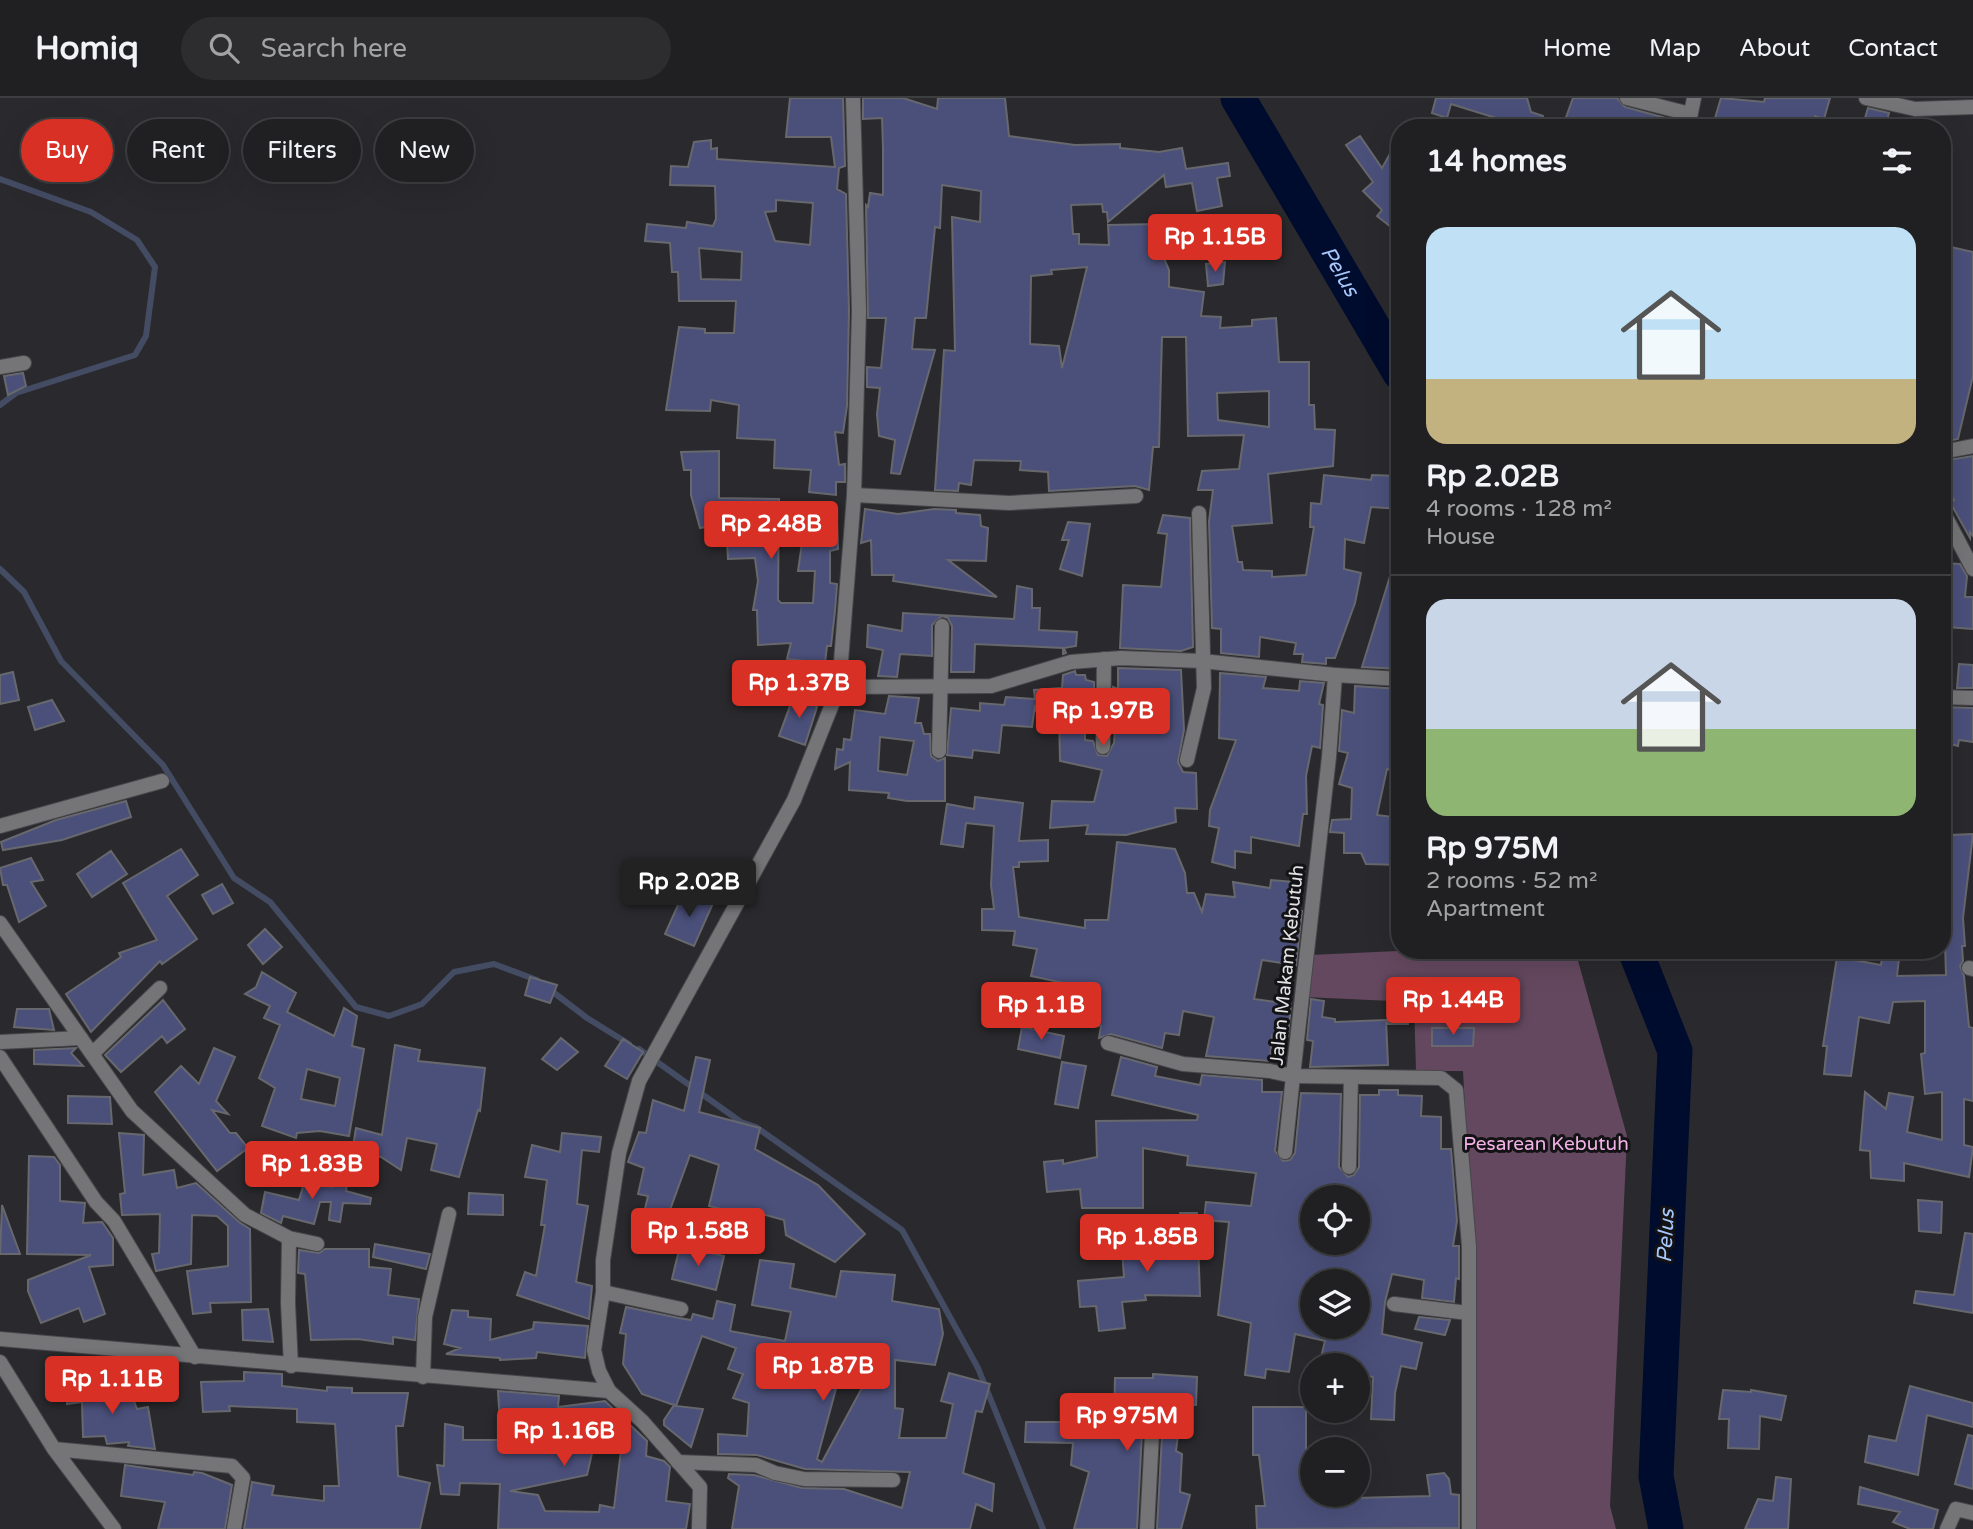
<!DOCTYPE html>
<html lang="en">
<head>
<meta charset="utf-8">
<style>
  body { margin:0; font-family:"Varela Round",sans-serif; background:#2d2d2f; color:#f1f3f6; height:100vh; display:flex; flex-direction:column; font-size:26px; white-space:nowrap }
  * { box-sizing:border-box; margin:0 }
  p { font-size:23px; color:#a2a3a5 }
  .icon { flex:none; width:38px; height:38px; fill:none; stroke:currentColor; stroke-width:2; stroke-linecap:round; stroke-linejoin:round }
  .map { position:relative; flex:1; overflow:hidden }
  .drawer { position:absolute; left:1391px; top:21px; width:560px; height:840px; display:flex; flex-direction:column; background:#202022; border-radius:28px; box-shadow:0 7px 28px #0002,0 0 0 2px #3d3e40 }
  .drawer>* { flex:none }
  .guide { position:absolute; left:21px; top:21px; width:665px; height:63px; display:flex; gap:14px }
  .tools { position:absolute; left:1300px; top:1087px; display:grid; gap:14px }
  .tools a { display:grid; place-items:center; width:70px; height:70px; border-radius:50%; background:#202022; box-shadow:0 7px 28px #0002,0 0 0 2px #3d3e40; font-size:35px }
  .price { position:absolute; translate:-50% -60px; padding:0 16px; border-radius:7px; background:#d93025; color:#fff; font-size:23px; line-height:46px; filter:drop-shadow(0 2px 4px #0008) }
  .price::after { content:''; position:absolute; left:50%; top:42px; width:21px; height:16px; margin-left:-10px; background:inherit; clip-path:polygon(0 0,100% 0,50% 100%) }
  .price.current { background:#222; color:#fff }
  ul { padding:0; list-style:none }
  li { display:grid; align-content:center; gap:14px; height:371px; padding:0 35px }
  li+li { border-top:2px solid #3d3e40 }
  li span { display:grid; place-items:center; height:217px; border-radius:21px; color:#555 }
  li>.icon { margin-inline-start:auto }
  span .icon { width:126px; height:126px; fill:#fffc; stroke-width:1 }
  li b { font-size:30px }
  h2 { display:flex; justify-content:space-between; align-items:center; height:84px; padding:0 35px; font-size:30px }
  .pill { padding:0 24px; border-radius:32px; background:#202022; box-shadow:0 7px 28px #0002,0 0 0 2px #3d3e40; font-size:24px; line-height:63px }
  .pill.current { background:#d93025; color:#fff }
  header { display:flex; align-items:center; gap:42px; box-sizing:border-box; height:98px; padding:0 35px; background:#202022; border-bottom:2px solid #3d3e40 }
  header strong { font-size:33px }
  nav { display:flex; gap:38px; margin-inline-start:auto; font-size:24px }
  .search { width:490px; height:63px; background:#2d2d2f; display:flex; align-items:center; gap:18px; box-sizing:border-box; padding:0 24px; border-radius:38px; color:#a2a3a5; font-size:26px }
  .map>svg:first-child { display:block }
  .green { fill:#64485f }
  .lines { fill:none; stroke-linecap:round; stroke-linejoin:round }
  .stream { stroke:#444c64; stroke-width:6 }
  .river { stroke:#000c2d; stroke-width:35 }
  .building { fill:#4b507b; stroke:#67686d; stroke-width:2; fill-rule:evenodd }
  .minor-casing { stroke:#47474b; stroke-width:16 }
  .tertiary-casing { stroke:#47474b; stroke-width:16 }
  .minor { stroke:#757476; stroke-width:14 }
  .tertiary { stroke:#757476; stroke-width:14 }
  .labels { text-anchor:middle; dominant-baseline:central; stroke-width:6; stroke-linejoin:round; paint-order:stroke }
  .street-label { font-size:19px; fill:#e2e1e4; stroke:#131214 }
  .park-label { font-size:19px; fill:#f3b2e7; stroke:#131214 }
  .water-label { font-size:21px; font-style:italic; fill:#a7c7fb; stroke:#131214 }
</style>
</head>
<body>
<header>
<strong>Homiq</strong>
<div class="search"><svg class="icon" aria-label="search" viewBox="0 0 24 24"><circle cx="10" cy="10" r="6"/><path d="M15 15l6 6"/></svg>Search here</div>
<nav><a>Home</a><a>Map</a><a>About</a><a>Contact</a></nav>
</header>
<div class="map">
<svg width="1973" height="1431" viewBox="0 0 1973 1431">
  <rect width="100%" height="100%" fill="#2a2a2e"/>
  <!-- green -->
  <path class="green" d="M1420,852H1575L1627,1038L1610,1408L1616,1431H1474L1476,1214L1463,973H1416L1414,904L1305,899L1310,857Z"/>
  <g class="lines">
    <!-- stream -->
    <path class="stream" d="M0,81L91,114L137,142L155,169L146,238L135,257L16,295L0,307
      M0,471L24,494L61,563L163,667L234,780L270,804L356,909L389,918L422,906L454,874L494,866L537,882
      M549,891L587,920L629,946
      M639,951L741,1024L756,1029L902,1132L978,1270L1043,1431"/>
    <!-- river -->
    <g class="river">
      <path id="s1" d="M1238,0L1400,275"/>
      <path d="M1635,852L1675,953L1656,1378L1666,1431"/>
    </g>
  </g>
  <!-- building -->
  <path class="building" d="M790,0H843L845,68L839,70L837,91L846,96L849,213L847,308L843,335L835,334L839,367L845,366V384H836V397L809,394L811,372L774,370L775,342L737,340L739,307L711,302L710,313L666,312L679,229L705,231V235H734L736,203H679L678,174H672L670,145L645,143L647,126L686,130L687,124L713,128L716,121L715,88L670,87L671,68L688,69L694,44L711,42V51L717,50V61L835,69L831,39H786ZM776,102L813,105L810,147L775,143L765,114L776,113ZM699,150L742,154L741,182L701,181Z
    M863,0H903L937,11L938,0H1005L1009,38L1075,47L1120,46V50L1159,54L1182,50L1186,71L1228,65L1230,78L1217,80L1222,108L1197,113L1192,85L1166,89L1164,77L1108,124L1107,114H1103L1102,106L1071,107L1073,136H1079V146L1109,147L1108,127L1157,126V144L1169,172V189L1204,194L1201,218L1221,219L1220,230L1252,228V222L1276,220L1279,264H1309V307H1314L1315,331L1335,332L1333,368L1268,376L1272,425L1232,428L1238,464H1242L1243,472L1272,473V479L1306,477L1314,429H1310L1311,405L1321,406L1324,377L1371,382L1372,377L1400,378V411L1371,409L1364,445L1345,441L1344,471L1361,475L1355,505L1335,560H1326V566L1302,564L1303,556H1294L1296,545L1260,539L1259,559L1221,555V531L1212,530L1209,423L1213,392H1198L1202,373L1239,371L1244,337L1188,338L1186,239H1162L1159,349H1153L1149,392L1135,388L1049,393L1048,374L1020,372L1021,363L974,362L971,387L959,385L958,393L935,392L944,252L955,253L952,119L980,124L981,93L942,87L940,130L935,129L926,220H915L912,251L935,252L900,376L891,375L895,342L879,338L877,316L880,290L867,289V269L881,270L886,220H868L866,107L868,109L870,95L883,97V51L882,20L863,21ZM1087,169L1074,223L1062,270L1059,248L1030,246L1031,178L1052,176L1051,172ZM1269,293V329L1218,322L1217,295Z
    M1436,0H1527L1531,14L1543,18L1540,30H1511L1512,25L1451,6L1447,20L1432,15Z
    M1573,0H1617L1625,9L1677,23L1676,30H1578L1564,25Z
    M1721,0L1764,4L1765,0H1830L1824,21L1815,18L1814,30H1712Z
    M1868,10L1889,15L1885,30H1862Z
    M1360,38L1382,70L1400,38V136L1377,118L1382,112L1363,93L1373,84L1346,47Z
    M1942,147L1973,154V278L1958,341L1942,344Z
    M1225,164L1223,186L1208,188L1206,166Z
    M23,275L26,288L8,297L4,278Z
    M719,353V400L779,401L778,502L781,505H813L815,473H798L805,424L837,425L838,451L830,453V485L837,486L835,513L831,548H827L825,565L787,561L791,545L758,547L757,512H753L758,483L755,460L728,461L726,425L700,430L691,397V372H684L681,354Z
    M1973,358V438L1970,434V440L1950,404L1954,402L1942,383V363Z
    M865,411L898,416L934,411L956,412V415L980,417L981,428L988,430L986,463L948,462L997,499L893,483L894,477H872L871,442L861,445Z
    M1163,417L1190,420L1193,549L1181,553L1120,550L1123,487L1161,489L1167,436L1158,435Z
    M1068,424L1090,426L1082,478L1060,471L1069,442H1062Z
    M1396,459H1400L1396,532L1400,533V571L1362,569Z
    M1942,465L1960,466L1967,478L1965,499H1973V531L1947,529L1948,516L1942,515Z
    M1017,488L1032,491V510H1040L1039,532L1077,534L1076,548L1064,550L1066,555L1063,556V550L975,546L974,574H951L952,528L948,520L942,518L932,527V558L900,556L897,579L878,578L883,552L867,549L868,527L902,533L903,515L1014,521Z
    M1959,566L1973,567V590H1957Z
    M1118,570L1181,572L1184,632L1178,664L1183,674L1196,675L1197,711L1175,710L1176,724L1126,737L1086,736L1088,727L1050,730L1052,703L1094,704L1102,672L1060,663L1059,615L1035,613V607L1032,629L1002,627L999,655L973,652L972,660L947,657L951,610L980,613V605L1004,607L1006,599L1035,601L1034,592L1062,590L1063,577L1075,573L1076,577H1085L1086,582L1094,584V609L1085,610V642L1093,643L1098,657L1107,658L1114,645L1117,608H1113V589L1118,591Z
    M13,574L19,602L0,606V577Z
    M1220,575L1266,579L1263,590L1299,593L1300,583L1324,585L1319,606L1323,607L1320,650L1312,648L1306,678L1307,716H1303L1299,748L1251,739V755L1235,753V770L1212,764L1219,730L1209,728L1210,712L1236,642L1219,640Z
    M1355,588L1400,591V674L1387,671L1377,717L1400,720V767L1366,766L1361,755H1344V735L1330,734L1332,722L1351,721L1352,690L1339,686L1348,655L1339,653L1342,612L1354,615Z
    M807,598L817,609L805,647L779,638L793,600Z
    M889,598L919,600L915,625H921L924,636H930L931,658L938,663L945,660V703H907L888,700L889,695L849,692L850,664L835,671L837,651L843,652L844,641L851,642L855,612L885,616ZM880,639L914,643L907,677L878,673Z
    M52,602L64,623L35,632L28,609Z
    M1942,609L1973,610V644L1959,642L1958,648L1942,644Z
    M975,699L1023,705L1019,743L1048,742V763L1019,764V769H1013L1019,819L1085,830V822H1108L1117,744L1175,751L1185,775L1187,795H1194L1202,814L1206,796L1235,799L1233,784L1270,790L1271,782L1294,784L1293,810L1302,813L1296,867L1262,862L1254,901L1291,906L1288,939L1272,937L1270,963L1206,958L1214,919L1183,913L1179,937L1165,935L1162,950L1111,936L1099,940L1101,928L1067,922L1073,887L1031,878L1037,851L1013,847L1015,833L982,832V811H994L991,787L994,728L966,725L963,749L941,746L947,706L974,711Z
    M126,703L131,719L62,742L3,752L1,744L56,722Z
    M1973,736L1963,820L1965,848H1962L1963,863L1960,868L1964,878L1969,929L1973,930V1003L1964,1001V1047L1973,1049L1969,1079L1904,1065V1083L1871,1080L1870,1053L1860,1052L1865,994L1886,1011L1889,995L1913,999L1907,1034L1942,1042V994L1925,996L1921,956L1925,955V903L1893,904L1889,925L1859,919L1851,978L1824,976L1827,948H1823L1837,859L1881,867L1883,852H1900L1897,878L1946,877L1942,749L1952,751L1951,737Z
    M181,751L198,777L167,798L197,841L162,866L160,863L91,934L66,896L121,859L119,855L157,842L123,785Z
    M111,753L127,776L92,799L77,776Z
    M31,760L43,782L31,784L46,808L19,824L7,787H3L0,770Z
    M222,786L233,805L213,816L202,797Z
    M682,798L714,803L694,848L665,836Z
    M265,831L282,849L263,866L248,847Z
    M262,874L296,895L287,914L334,938L344,910L357,918L352,948L364,951L349,1038L320,1033L297,1035L296,1040L262,1028L275,990L259,980L280,927L264,920L270,908L245,896L256,889ZM307,971L340,980L335,1008L301,1001Z
    M530,879L557,887L550,905L525,897Z
    M1311,901L1324,903L1322,919L1335,921V924L1386,922L1388,967L1310,969L1313,943L1307,942Z
    M163,902L185,931L167,945L162,938L121,974L105,957Z
    M1388,907H1408V926H1388Z
    M17,911H49L54,932L14,929Z
    M1022,929L1064,938L1060,960L1018,951Z
    M1432,930H1474L1473,948H1432Z
    M561,940L578,954L557,972L542,961Z
    M623,941L643,954L627,981L605,968Z
    M395,947L420,952L418,963L485,970L480,1013L478,1012L459,1079L431,1072L437,1046L407,1040L401,1072L381,1059L352,1055L356,1030L382,1037Z
    M76,950L71,955L83,968L34,966V952Z
    M214,950L235,959L216,1003L228,1016L212,1012L230,1035H236L248,1050L217,1073L155,994L181,968L199,986Z
    M696,959L710,962L699,1014L760,1030L755,1051L818,1087L865,1136L835,1164L786,1137L784,1122L751,1113L741,1151L721,1146L729,1113L709,1108L719,1067L690,1057L667,1120L644,1115L648,1098L638,1096L644,1070L628,1064L639,1034L646,1035L653,1002L684,1013Z
    M1121,959L1157,969L1155,978L1200,987L1202,977L1262,982V994H1282L1275,1053L1283,1063L1290,1062L1295,1055L1301,995L1341,996L1339,1069L1348,1079L1354,1077L1359,1069L1360,997H1379V992H1398V997L1422,998L1421,1018L1441,1019V1051H1451L1457,1123L1453,1148H1459V1181L1456,1180L1454,1204L1422,1200L1424,1182L1392,1176L1385,1204L1382,1236L1422,1245L1416,1271L1401,1268L1395,1295L1394,1322L1371,1321L1373,1279L1358,1276V1267H1319L1325,1243L1295,1236L1289,1274L1266,1271L1265,1280L1245,1277L1251,1225L1218,1217L1229,1124L1204,1122L1206,1104L1251,1108L1256,1075L1187,1067L1188,1058L1143,1050V1110H1082L1080,1091L1047,1094L1044,1064L1063,1062V1066L1097,1059L1096,1023L1197,1022L1198,1017L1112,997ZM1312,1099H1358V1144H1312ZM1312,1183H1358V1228H1312Z
    M1062,964L1086,968L1078,1010L1055,1006Z
    M68,998L110,999L112,1026L68,1025Z
    M119,1035L144,1037L143,1077L174,1072L177,1090L196,1085L239,1124L250,1131L251,1204L210,1205L211,1214L193,1216L187,1173L228,1168V1128L217,1118L192,1117L191,1166L156,1173L152,1156L159,1155L160,1116L122,1117L120,1096L125,1095Z
    M562,1035L601,1039L599,1054L582,1052L577,1106L588,1108L576,1184L592,1188L589,1221L517,1197L525,1174L536,1178L545,1127H541L547,1082L525,1079L532,1047L560,1054Z
    M29,1058L54,1059L60,1067V1103L85,1105L83,1125L102,1124L113,1140V1167L89,1169L105,1216L84,1224L79,1210L41,1225L28,1193V1182L91,1157L27,1156Z
    M333,1077H348L346,1093L371,1100L370,1106L343,1105L340,1124L329,1122L331,1104H320L314,1126L283,1118L281,1125L261,1115L265,1094L299,1102L305,1082L332,1089Z
    M469,1095L503,1097V1117L468,1116Z
    M1918,1102L1942,1104L1941,1135L1919,1133Z
    M2,1107L20,1156H0Z
    M1180,1115H1197L1200,1198L1145,1197L1146,1202L1122,1204L1125,1230L1099,1233L1096,1208L1080,1209L1078,1183L1124,1179L1121,1139L1181,1138Z
    M1965,1135L1973,1136V1215L1914,1205L1916,1193L1954,1197Z
    M375,1146L430,1156L426,1171L373,1159Z
    M680,1148L724,1158L716,1192L672,1181Z
    M325,1151H369V1169L391,1171L388,1197L419,1201L415,1242L393,1239V1246L358,1241L311,1242L305,1176L298,1175L299,1152L319,1155Z
    M760,1162L794,1166L790,1190L836,1199L841,1173L895,1177L892,1203L939,1211L943,1236L935,1267L895,1262V1310L903,1311L899,1340H946L953,1306L941,1303L949,1275L990,1286L982,1314L976,1313L963,1375L994,1386L992,1413L976,1406L970,1431H732L739,1388L728,1380L729,1376L754,1377L802,1390L844,1391L902,1410L910,1374L805,1371L757,1357L718,1356V1336L747,1338L749,1305L733,1300L743,1276L728,1271L736,1250L702,1238L676,1308L703,1311L691,1349L664,1327V1322L674,1307L642,1296L623,1266L626,1236L620,1235L626,1209L679,1220L691,1222L693,1216L713,1221L717,1203L735,1207L730,1233L785,1243L791,1214L752,1207ZM858,1246L875,1252L871,1288H863L822,1364L817,1361L840,1276L830,1273L836,1248Z
    M268,1211L273,1244L243,1242L242,1212Z
    M452,1212L468,1213V1219L491,1221L490,1242L533,1231L534,1224L588,1228L585,1260L537,1254L536,1260L500,1262V1260L446,1256L460,1250L444,1246Z
    M1419,1219L1450,1222L1445,1237L1415,1231Z
    M137,1262L156,1264V1293H139Z
    M244,1274L282,1276V1288L327,1293V1289L352,1290V1295H408L403,1328H396L398,1378L430,1385L420,1431H244L252,1384L274,1388L272,1397L324,1403V1388H339L335,1326L297,1324V1311L229,1308L230,1313L203,1314L201,1284L244,1283Z
    M1153,1276L1197,1279L1196,1307L1182,1306L1176,1353L1182,1356L1180,1394L1190,1397L1181,1431H1157L1163,1318L1159,1309L1153,1307L1143,1316L1137,1431H1074L1089,1374L1071,1367L1073,1345L1025,1344L1026,1324H1074L1073,1341L1074,1332L1114,1322L1115,1280H1153Z
    M67,1280H89V1302L131,1295L137,1311L148,1309L155,1351L128,1348L129,1344L107,1346L105,1338L83,1339L82,1304L67,1306Z
    M1910,1288L1973,1305V1329L1927,1317L1918,1377L1865,1364L1869,1338L1896,1343Z
    M1723,1292L1751,1294V1292L1786,1298L1781,1322L1760,1318L1759,1351L1728,1350L1729,1321H1719Z
    M498,1293L559,1298L558,1309L605,1303L647,1343L646,1358L664,1363L670,1369L666,1403L690,1406L686,1431H498L500,1386L460,1385L459,1397L441,1396L437,1367L444,1368L445,1326L463,1329V1342H501ZM593,1351L621,1352L614,1410L600,1407L599,1414L545,1413L538,1397L510,1393L587,1377Z
    M1253,1309H1306V1379L1312,1378V1396H1355V1400L1430,1398L1427,1377L1444,1375L1449,1381L1451,1396L1459,1397V1430L1257,1431L1256,1408H1265L1259,1357H1253Z
    M1968,1337L1973,1338V1391L1955,1386Z
    M125,1367L193,1377L194,1374L202,1375L232,1387L225,1431H158L165,1404L121,1398Z
    M1776,1379L1791,1381L1788,1431H1745L1758,1401L1773,1403Z
    M1860,1389L1938,1412L1933,1431H1910L1893,1424L1900,1414L1858,1406Z"/>
  <g class="lines">
    <!-- minor casing -->
    <g class="minor-casing">
      <path id="minor" d="M1627,0L1690,16
        M1866,0L1915,11L1973,9
        M0,269L24,265
        M1942,354L1973,348
        M854,397L1009,405L1136,398
        M1335,577L1400,581
        M1942,599L1973,600
        M1103,649L1104,561
        M939,653L942,528
        M1187,662L1204,590L1199,415
        M0,728L162,683
        M0,825L132,1013L245,1117L289,1140L317,1146
        M1969,870L1973,871
        M0,944L81,940
        M1108,945L1183,966L1270,973L1293,978L1285,1054
        M92,956L160,890
        M0,959L96,1104L114,1123L195,1259
        M1349,1069L1351,979
        M289,1140L288,1205L291,1268
        M603,1194L681,1211
        M1394,1206L1468,1215
        M0,1241L609,1293
        M0,1264L54,1351L114,1431
        M423,1279L425,1219L449,1116
        M54,1351L232,1368L243,1380L234,1431
        M678,1364L756,1367L775,1375L804,1381L893,1382
        M1147,1431L1153,1317
        M1947,1431L1956,1411L1973,1415"/>
    </g>
    <!-- tertiary casing -->
    <g class="tertiary-casing">
      <path id="tertiary" d="M1688,30L1694,0
        M1942,412L1973,471
        M839,589L991,588L1071,564L1121,560L1202,563L1335,577L1329,659L1293,978L1441,980L1456,992L1469,1148V1431
        M699,1431L700,1389L643,1324L609,1293L599,1273L594,1252L603,1194V1162L619,1055L639,983L794,702L839,589L854,397L859,213L853,0"/>
    </g>
    <!-- minor -->
    <use href="#minor" class="minor"/>
    <!-- tertiary -->
    <use href="#tertiary" class="tertiary"/>
  </g>
  <g class="labels">
    <!-- street labels -->
    <g class="street-label">
      <text transform="translate(1287 867) rotate(-84)">Jalan Makam Kebutuh</text>
    </g>
    <!-- park labels -->
    <g class="park-label">
      <text x="1546" y="1046">Pesarean Kebutuh</text>
    </g>
    <!-- water labels -->
    <g class="water-label">
      <text stroke="none"><textPath href="#s1" startOffset="201">Pelus</textPath></text>
      <text transform="translate(1666 1138) rotate(-87)">Pelus</text>
    </g>
  </g>
</svg>
<div class="tools">
<a><svg class="icon" aria-label="locate" viewBox="0 0 24 24"><circle cx="12" cy="12" r="6"/><path d="M12 2v4M12 18v4M2 12h4M18 12h4"/></svg></a>
<a><svg class="icon" aria-label="layers" viewBox="0 0 24 24"><path d="M12 4l9 5-9 5-9-5zM3 14l9 5 9-5"/></svg></a>
<a>+</a>
<a>−</a>
</div>
<b class="price" style="left:1215px;top:176px">Rp 1.15B</b>
<b class="price" style="left:771px;top:463px">Rp 2.48B</b>
<b class="price" style="left:799px;top:622px">Rp 1.37B</b>
<b class="price" style="left:1103px;top:650px">Rp 1.97B</b>
<b class="price current" style="left:689px;top:821px">Rp 2.02B</b>
<b class="price" style="left:1453px;top:939px">Rp 1.44B</b>
<b class="price" style="left:1041px;top:944px">Rp 1.1B</b>
<b class="price" style="left:312px;top:1103px">Rp 1.83B</b>
<b class="price" style="left:698px;top:1170px">Rp 1.58B</b>
<b class="price" style="left:1147px;top:1176px">Rp 1.85B</b>
<b class="price" style="left:823px;top:1305px">Rp 1.87B</b>
<b class="price" style="left:112px;top:1318px">Rp 1.11B</b>
<b class="price" style="left:1127px;top:1355px">Rp 975M</b>
<b class="price" style="left:564px;top:1370px">Rp 1.16B</b>
<div class="guide">
<a class="pill current">Buy</a>
<a class="pill">Rent</a>
<a class="pill">Filters</a>
<a class="pill">New</a>
</div>
<section class="drawer">
<h2>14 homes<svg class="icon" aria-label="filters" viewBox="0 0 24 24"><path d="M4 7h16M4 17h16"/><circle cx="9" cy="7" r="2"/><circle cx="15" cy="17" r="2"/></svg></h2>
<ul>
<li><span style="background:linear-gradient(#bfe0f5 70%,#c2b280 0)"><svg class="icon" aria-label="home" viewBox="0 0 24 24"><path d="M3 11l9-7 9 7M6 9v11h12V9"/></svg></span><div><b>Rp 2.02B</b><p>4 rooms · 128 m²</p><p>House</p></div></li>
<li><span style="background:linear-gradient(#c9d6e8 60%,#8fb573 0)"><svg class="icon" aria-label="home" viewBox="0 0 24 24"><path d="M3 11l9-7 9 7M6 9v11h12V9"/></svg></span><div><b>Rp 975M</b><p>2 rooms · 52 m²</p><p>Apartment</p></div></li>
</ul>
</section>
</div>
</body>
</html>
